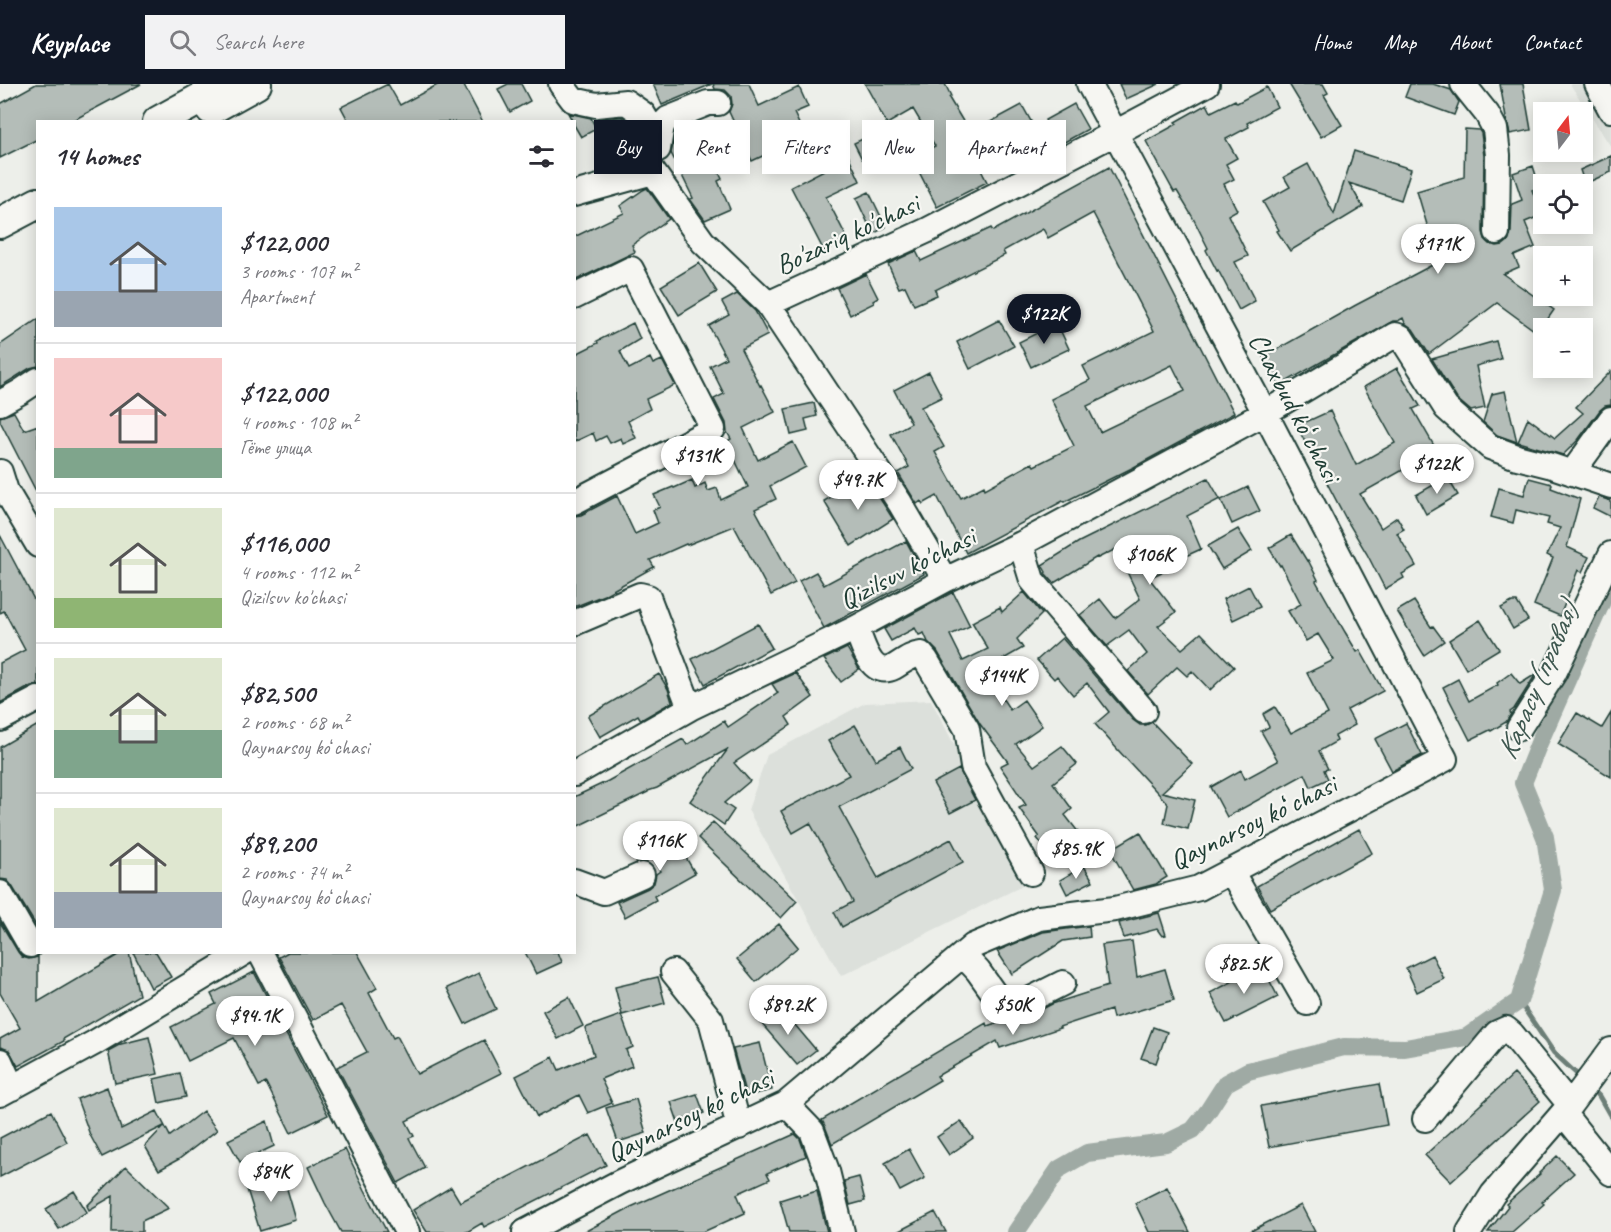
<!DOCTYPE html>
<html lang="en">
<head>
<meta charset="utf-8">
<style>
  body { margin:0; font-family:Caveat,sans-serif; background:#f2f2f3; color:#2b2b33; height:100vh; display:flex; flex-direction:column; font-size:22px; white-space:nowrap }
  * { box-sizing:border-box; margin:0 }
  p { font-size:20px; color:#7c7c81 }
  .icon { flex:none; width:33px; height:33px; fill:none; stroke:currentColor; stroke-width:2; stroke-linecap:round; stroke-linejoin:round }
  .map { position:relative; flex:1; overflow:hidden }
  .details { position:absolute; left:36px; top:36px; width:540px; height:834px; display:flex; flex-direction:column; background:#fff; border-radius:0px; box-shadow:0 3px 15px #0003 }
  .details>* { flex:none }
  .guide { position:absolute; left:594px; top:36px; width:570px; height:54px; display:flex; gap:12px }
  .needle { width:39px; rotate:16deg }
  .buttons { position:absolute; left:1533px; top:18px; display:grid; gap:12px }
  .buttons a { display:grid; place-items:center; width:60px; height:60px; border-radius:0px; background:#fff; box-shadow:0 3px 15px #0003; font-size:30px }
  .price { position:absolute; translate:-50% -51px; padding:0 14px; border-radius:21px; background:#fff; color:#222; font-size:20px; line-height:39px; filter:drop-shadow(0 2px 3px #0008) }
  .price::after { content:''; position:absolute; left:50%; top:36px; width:18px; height:14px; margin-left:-9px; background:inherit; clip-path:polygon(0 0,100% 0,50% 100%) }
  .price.on { background:#111827; color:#fff }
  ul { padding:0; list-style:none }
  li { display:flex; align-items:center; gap:18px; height:150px; padding:0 18px }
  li+li { border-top:2px solid #e1e1e2 }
  li span { display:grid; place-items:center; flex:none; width:168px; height:120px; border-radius:0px; color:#555 }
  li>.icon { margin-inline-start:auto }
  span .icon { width:72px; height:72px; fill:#fffc; stroke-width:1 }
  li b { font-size:26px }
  h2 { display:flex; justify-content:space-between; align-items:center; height:72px; padding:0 18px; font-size:26px }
  .pill { padding:0 21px; border-radius:0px; background:#fff; box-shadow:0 3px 15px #0003; font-size:21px; line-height:54px }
  .pill.on { background:#111827; color:#fff }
  header { display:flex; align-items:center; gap:36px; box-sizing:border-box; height:84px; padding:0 30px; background:#111827; color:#fff }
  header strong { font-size:28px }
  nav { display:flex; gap:33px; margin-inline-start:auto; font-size:21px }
  .search { width:420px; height:54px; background:#f2f2f3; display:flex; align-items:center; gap:15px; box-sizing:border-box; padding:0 21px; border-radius:0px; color:#7c7c81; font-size:22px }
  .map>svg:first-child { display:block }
  .built { fill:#dce0db }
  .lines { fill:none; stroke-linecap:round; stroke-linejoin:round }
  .stream { stroke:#6c7e77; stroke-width:5 }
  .canal { stroke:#9faaa4; stroke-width:18 }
  .building { fill:#b4bdb8; stroke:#1f3d34; stroke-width:1.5; fill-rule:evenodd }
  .minor-casing { stroke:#1f3d34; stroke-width:28 }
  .major-casing { stroke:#1f3d34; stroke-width:34 }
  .minor { stroke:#f6f6f2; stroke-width:24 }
  .major { stroke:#f6f6f2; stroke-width:30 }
  .labels { text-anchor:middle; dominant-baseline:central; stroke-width:4.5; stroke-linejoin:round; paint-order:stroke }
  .street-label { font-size:28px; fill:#1f3d34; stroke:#f6f6f2 }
  .water-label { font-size:30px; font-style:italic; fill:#3f5850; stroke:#f6f6f2 }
</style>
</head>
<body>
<header>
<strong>Keyplace</strong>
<div class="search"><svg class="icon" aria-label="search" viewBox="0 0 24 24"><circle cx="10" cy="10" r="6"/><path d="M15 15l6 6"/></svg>Search here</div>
<nav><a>Home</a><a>Map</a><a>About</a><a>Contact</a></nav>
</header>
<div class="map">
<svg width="1611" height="1148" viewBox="0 0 1611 1148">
  <rect width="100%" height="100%" fill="#edefea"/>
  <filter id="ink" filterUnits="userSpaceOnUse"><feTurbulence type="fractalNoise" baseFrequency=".0167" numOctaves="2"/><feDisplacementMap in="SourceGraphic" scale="12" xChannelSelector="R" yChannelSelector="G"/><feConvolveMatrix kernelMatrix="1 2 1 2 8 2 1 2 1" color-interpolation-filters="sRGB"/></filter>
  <g filter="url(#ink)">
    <!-- built -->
    <path class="built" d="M1570,0H1611V63Z
      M931,616L1026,800L841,892L748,726L767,671L865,619Z"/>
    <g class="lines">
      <!-- stream -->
      <path class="stream" d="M1519,917L1554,969L1581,994
        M1590,1003L1599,1012L1611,1033"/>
      <!-- canal -->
      <path class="canal" d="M1016,1148L1059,1085L1087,1069L1166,1059L1193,1046L1208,1027L1226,999L1248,987L1344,963L1405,964L1467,953L1519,917L1553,806L1545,753L1523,699L1539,659L1611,497"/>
    </g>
    <!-- building -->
    <path class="building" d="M36,0H141L70,38H38V55L0,74V20Z
      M388,0L400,21L439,0H463L483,38H349L341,23Z
      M508,0H521L530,17L510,28L498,5Z
      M653,0H712L662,21Z
      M713,0H749L759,22L799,3L808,23L794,29L800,42L765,59L769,69L752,77L729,28L732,20L731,12L725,6L715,5Z
      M865,0H945L951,12L949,14L970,49L1022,21L1038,50L979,82L987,98L937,123L912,74L935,62L913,25L887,40Z
      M1119,0H1159L1126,15Z
      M1289,0H1323L1328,9L1324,11L1342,41L1321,53Z
      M1410,0H1433L1451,6L1459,18L1454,31L1405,13Z
      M1500,0H1523L1531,46L1510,50L1506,34Z
      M1267,3L1277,23L1247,39L1249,43L1226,55L1237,74L1226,80L1234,95L1224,100L1237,126L1228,131L1248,172L1235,178L1255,217L1239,226L1218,186L1217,187L1206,166L1208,164L1192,132L1177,107L1174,108L1146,57L1177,40L1175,38L1207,20L1211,28L1235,16L1237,19Z
      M1074,20L1088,45L1059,61L1045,36Z
      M568,29L591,34L596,45L581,53L574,41V38H573Z
      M622,33L632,40L641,55L618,66L602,35Z
      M698,45L722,95L718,97L730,125L705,136L690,115L693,114L671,69L674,56Z
      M884,45L892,61L862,75L854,59Z
      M1465,45L1479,46L1481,49L1484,72L1483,148L1485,155L1490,160L1497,162L1503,161L1509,156L1511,148L1512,120L1522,116L1513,89L1533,82L1540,104L1532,106L1542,131L1525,138L1535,163L1514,172L1519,183L1503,190L1554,226L1538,249L1497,219L1429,270L1413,245L1405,239L1403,234L1398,237H1393L1279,302L1263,273L1356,221L1438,178L1417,107L1464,93Z
      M1354,67L1411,85L1401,116L1349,99L1363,123L1290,167L1277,147L1279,146L1263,118L1290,103L1284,93L1308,80L1334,130Z
      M1611,72V88L1582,101V92L1580,86Z
      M849,73L860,97L826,113L848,156L824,167L791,103Z
      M1109,83L1234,329L1134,383L1064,418L1063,417L966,469L937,412L923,420L921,417L917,420L898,389L909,383L891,350L911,339L894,306L929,288L942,313L921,323L944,363L935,368L961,414L984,402L985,405L1032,379L1034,382L1074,362L1051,315L1090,296L1083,282L1154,247L1093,129L1048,154L1043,145L1003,167L1005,171L935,206L937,211L914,221L905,202L899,204L888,180L916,167L921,177L991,144L993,147ZM1172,281L1185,307L1100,348L1087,322Z
      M647,104L669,135L632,161L635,168L574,197V153L624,129L620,122L643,106Z
      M869,108L886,143L873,150L856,114Z
      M699,179L717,208L679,231L661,202Z
      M866,190L878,214L873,217L874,219L850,231L837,204Z
      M737,210L755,227L768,251L741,265L760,302L761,301L775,328L743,344L758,376L793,358L806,383L770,402L776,415L755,425L795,499L771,511L734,442L687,461L686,460L650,476L654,483L604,511L574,523V432L581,431L617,412L635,450L658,439L653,426L660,423L654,411L673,403L674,404L692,396L695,404L705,399L708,407L717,404L721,416L748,403L733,372L724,377L717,362L731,355L727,348L726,339L714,315L724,310L710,282L726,274L709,242L729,231L722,218Z
      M38,235V282L30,284L0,303V261Z
      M999,236L1014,262L970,285L957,258Z
      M633,239L640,255L620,267L629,285L650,274L653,280L662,276L675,301L646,315L650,325L628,337L636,354L623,360L621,354L610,359L606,352L596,357L593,349L574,358V271L598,259L597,257Z
      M1057,239L1069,265L1031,283L1019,258Z
      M1496,257L1501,275L1476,282L1485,324L1471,327L1457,315L1432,275Z
      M1397,284L1420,322L1413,325L1437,367L1360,410L1381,444L1397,433L1404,445L1397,449L1416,482L1402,490L1404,494L1385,505L1367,470L1346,435L1317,380H1316L1297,342L1330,327L1356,381L1395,359L1364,303Z
      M1611,287V321L1605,322L1600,326L1578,356L1563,371L1518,358L1528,334L1555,354L1583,329L1576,323Z
      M1505,307L1517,358L1497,351L1483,338L1492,310Z
      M814,319L817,332L805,335L808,347L791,351L785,325Z
      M14,328L24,346L38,341V411L0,337V333Z
      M866,393L893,435L851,462L824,417Z
      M1447,393L1458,411L1426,430L1416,411Z
      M1208,394L1220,415L1187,432L1201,465L1168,480L1170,484L1149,494L1176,528L1158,542L1182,565L1201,549L1234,583L1210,606L1192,587L1187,592L1177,583L1148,610L1128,587L1147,570L1129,546L1107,562L1080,531L1100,515L1115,534L1140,515L1116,465L1098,474L1097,473L1054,499L1045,489L1046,488L1042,481L1079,458Z
      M1529,394L1552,400L1551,404L1580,415L1567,463L1589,473L1582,488L1578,486L1560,532L1534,521L1553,474L1547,471L1560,444L1547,440L1549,434L1516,426L1513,439L1491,433L1499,404L1524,411Z
      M1248,403L1260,427L1232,440L1221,416Z
      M1599,413L1611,417V433L1593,424Z
      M1238,445L1252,467L1222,485L1208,462Z
      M0,451L38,523V601L31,602L0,619V579L25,566L4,527L0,529Z
      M1291,451L1307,477L1308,476L1318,496L1316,497L1345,548L1357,568L1360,566L1383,607L1347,626L1355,641L1335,652L1337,657L1319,667L1328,685L1324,686L1328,695L1311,703L1305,690L1227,733L1211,703L1241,686L1245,695L1278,677L1261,647L1269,643L1263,630L1275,623L1291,649L1328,630L1307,589L1334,576L1318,550L1306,557L1288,527L1301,520L1281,481L1280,482L1269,464Z
      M906,457L924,490L824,544L799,497L816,488L824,501Z
      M1249,502L1260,523L1233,536L1223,515Z
      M953,508L970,542L950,551L963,577L988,565L972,538L1000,523L1002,528L1024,508L1042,530L1017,555L1023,564L984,586L1010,626L1024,616L1042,642L1016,660L1034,682L1062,662L1077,680L1053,699L1072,725L1065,731L1083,754L1054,776L1037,754L1039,752L1019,724L1026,721L1000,682L1008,678L980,640L937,567L928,558L924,549L919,551L915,544L891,557L884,545Z
      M1414,517L1431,543L1433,542L1444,557L1424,571L1397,527Z
      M1512,518H1517L1528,536L1513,545L1501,524Z
      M1480,536L1499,565L1466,585L1449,556Z
      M758,540L772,564L705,600L692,575Z
      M1062,554L1133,636L1140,641H1146L1152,638L1192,680L1162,708L1195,716L1188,745L1164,739L1168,720L1118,666L1095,640L1109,628L1087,599L1073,611L1057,592L1054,595L1037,576Z
      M847,564L859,585L841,598L824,575Z
      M796,589L813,613L786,633L791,641L734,679L750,697L724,719L734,726L724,741L690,717L728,665L657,704L648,707V708L574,744V713L608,697L683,655L687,661L724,637L728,643L778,609L772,600Z
      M1511,589L1520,600L1536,590L1514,625L1510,628L1511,630L1506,638L1491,647L1490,646L1470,656L1443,603L1458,595L1469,617L1498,601L1497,599Z
      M659,590L668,605L672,618L641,636L638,631L600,653L588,632Z
      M1577,629L1602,644L1611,629V693L1558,660Z
      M1406,639L1422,671L1392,687L1375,655Z
      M38,641V845L12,802L7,796L0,795V663Z
      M855,641L876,676L900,663L911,685L839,723L878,794L951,755L963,778L842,843L834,828L853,818L810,739L793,749L781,727L849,691L828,657Z
      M959,685L975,716L950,729L933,699Z
      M713,738L797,817L781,834L698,754Z
      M669,745L695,789L654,812L656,816L625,833L617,818L648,804L654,799L656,790L660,787L645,759Z
      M1359,745L1372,769L1270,825L1257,802Z
      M1140,748L1167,793L1156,800L1133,806L1110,766Z
      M1084,782L1093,797L1067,810L1060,796Z
      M1159,829L1166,851L1162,852L1157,845L1124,854L1119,839Z
      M0,838L18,868L22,873L29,875L38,873V918L123,868H129L139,911L63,955L64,957L18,982L9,966L0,963V955L20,944L0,909Z
      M779,840L798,863L756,898L737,875Z
      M1089,842L1090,853L1063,857L1012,890L997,867L1043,848Z
      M1132,857L1137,893L1165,885L1174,916L1113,934L1111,926L1059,943L1060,944L1000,964L997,957L937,992L940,996L832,1060L825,1042L822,1036L986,939L987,942L1005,936H1021L1052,920L1108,902L1102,861Z
      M133,868H156L171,893L151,904Z
      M288,868H357L377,904L369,909L393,954L397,952L417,990L484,956L501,989L406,1037L414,1052L409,1054L425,1084L398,1099L337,983L367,968L341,921L313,936L279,873Z
      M525,868H558L562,878L536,890Z
      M1432,871L1444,895L1417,908L1406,884Z
      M1262,882L1278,913L1226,939L1210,909Z
      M254,888L328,1031L291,1049L266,999L259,1002L234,954L188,977L171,943L216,920L211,910Z
      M479,889L496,925L465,940L447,904Z
      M658,893L665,919L622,931L615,903Z
      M569,913L583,942L558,955L543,927Z
      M780,923L816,966L797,981L761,939Z
      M621,931L633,963L626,966L632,982L601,995L612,1019L588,1029L579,1011L537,1033L516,992L553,973L559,986L594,971L585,944Z
      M1153,943L1167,948L1156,979L1141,974Z
      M149,953L158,990L115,999L108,967L121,960Z
      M760,959L772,1006L746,1012L733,965Z
      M180,989L186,1013L159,1019L154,995Z
      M1514,990L1540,1017L1451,1098L1425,1071Z
      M1379,1000L1387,1041L1269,1063L1261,1022Z
      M107,1003L121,1045L157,1027L170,1052L203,1027L217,1046L179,1075L159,1086L145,1062L164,1042L102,1073L90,1051L77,1015Z
      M697,1010L704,1029L678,1038L671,1018Z
      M636,1015L646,1049L618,1058L606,1024Z
      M51,1027L67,1058L0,1093V1054Z
      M267,1037L274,1062L240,1078L228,1056Z
      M961,1037L973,1054L949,1071L937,1053Z
      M795,1050L800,1055L806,1072L767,1089L770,1095L737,1110L745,1129L703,1148H584L631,1123Z
      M590,1051L606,1081L484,1143L482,1139L467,1148H427L413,1126L451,1103L460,1118Z
      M345,1065L365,1106L387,1148H341L325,1119L308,1083Z
      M909,1065L925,1094L900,1107L885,1079Z
      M1557,1072L1574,1089L1542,1118L1544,1120L1512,1148H1488L1508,1122L1506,1120L1540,1090L1539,1089Z
      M126,1082L169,1124L142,1137V1148H112L113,1112L89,1126L87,1122Z
      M283,1091L296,1136L260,1147L246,1102Z
      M859,1093L865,1117L850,1121L844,1097Z
      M1167,1103L1190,1148H1149L1135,1119Z
      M74,1107L87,1128L59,1145L46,1125Z
      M817,1107L827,1148H789L780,1116L799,1110L800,1112Z
      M1301,1121L1315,1148H1249Z
      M935,1128L946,1148H897Z"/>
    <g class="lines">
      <!-- minor casing -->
      <g class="minor-casing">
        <path id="minor" d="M561,0L573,16L596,21L626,18L643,30L659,57
          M1463,0L1487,30L1495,45L1498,71L1497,148
          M1597,0L1611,26
          M658,65L662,41L668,35L708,19H718
          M574,110L653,88L703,158L768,220L900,419L945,496
          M574,213L631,185L713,345L574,418
          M768,220L928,146L1115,49L1207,0
          M0,319L20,308L38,296
          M0,388L6,407L38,461
          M1572,389L1611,335
          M1021,460L1032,496L1144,627
          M574,539L640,511L648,513L690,624
          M856,544C863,560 870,595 894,583C903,578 910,571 921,570L926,576L967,645L973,683L1031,789
          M0,635L38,615
          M1519,644L1554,589L1611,470
          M574,690L690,624L856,544L945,496L1021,460L1265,329L1395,251L1401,253L1446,324L1490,363L1517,373L1552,382L1611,402
          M1231,787L1307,919
          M574,797L604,808L642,791
          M0,809L30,861
          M260,868L407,1148
          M963,871L978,887L1003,922L1015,923L1063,899
          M673,888L711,936L739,1043
          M0,977L12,1004
          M0,1010L94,959L245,868
          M786,1020L812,1047L827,1087L842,1148
          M1563,1029L1611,1089
          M1425,1035L1497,949L1506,945L1512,950L1570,1021
          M525,1148L620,1098L786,1020L973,862L1039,834L1115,825L1199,804L1445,675L1265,329L1089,0
          M1469,1148L1493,1110L1570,1021L1611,966"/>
      </g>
      <!-- major casing -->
      <g class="major-casing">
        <path id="major" d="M211,25L256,0
          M158,38L227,0
          M0,139L38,119"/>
      </g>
      <!-- minor -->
      <use href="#minor" class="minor"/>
      <!-- major -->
      <use href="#major" class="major"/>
    </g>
  </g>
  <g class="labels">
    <!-- street labels -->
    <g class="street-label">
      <text transform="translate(847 150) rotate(-25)">Bo'zariq ko'chasi</text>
      <text transform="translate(1295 323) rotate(62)">Chaxbud koʻchasi</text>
      <text transform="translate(907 484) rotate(-27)">Qizilsuv ko'chasi</text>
      <text transform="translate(1253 738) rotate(-26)">Qaynarsoy koʻchasi</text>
      <text transform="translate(690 1031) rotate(-26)">Qaynarsoy koʻchasi</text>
    </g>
    <!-- water labels -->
    <g class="water-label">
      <text transform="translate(1537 597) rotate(-67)">Карасу (правая)</text>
    </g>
  </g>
</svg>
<div class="buttons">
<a><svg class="needle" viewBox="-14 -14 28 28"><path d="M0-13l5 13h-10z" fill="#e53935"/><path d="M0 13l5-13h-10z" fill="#7c7c81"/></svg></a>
<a><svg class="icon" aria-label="locate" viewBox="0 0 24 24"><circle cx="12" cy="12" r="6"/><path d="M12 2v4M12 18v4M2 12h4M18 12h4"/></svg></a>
<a>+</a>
<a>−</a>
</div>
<b class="price" style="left:1438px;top:191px">$171K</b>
<b class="price on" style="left:1044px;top:261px">$122K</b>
<b class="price" style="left:698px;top:403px">$131K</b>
<b class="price" style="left:1437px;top:411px">$122K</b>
<b class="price" style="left:858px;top:427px">$49.7K</b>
<b class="price" style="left:1150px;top:502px">$106K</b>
<b class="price" style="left:1002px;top:623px">$144K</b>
<b class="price" style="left:660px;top:788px">$116K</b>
<b class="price" style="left:1076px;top:796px">$85.9K</b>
<b class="price" style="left:1244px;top:911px">$82.5K</b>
<b class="price" style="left:788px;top:952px">$89.2K</b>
<b class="price" style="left:1013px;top:952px">$50K</b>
<b class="price" style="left:255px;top:963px">$94.1K</b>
<b class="price" style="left:271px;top:1119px">$84K</b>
<div class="guide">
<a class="pill on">Buy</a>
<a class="pill">Rent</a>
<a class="pill">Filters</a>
<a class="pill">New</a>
<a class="pill">Apartment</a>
</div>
<section class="details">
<h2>14 homes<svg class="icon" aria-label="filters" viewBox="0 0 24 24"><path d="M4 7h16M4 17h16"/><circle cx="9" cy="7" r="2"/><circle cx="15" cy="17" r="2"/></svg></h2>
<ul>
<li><span style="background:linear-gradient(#a9c7e8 70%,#9aa5b1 0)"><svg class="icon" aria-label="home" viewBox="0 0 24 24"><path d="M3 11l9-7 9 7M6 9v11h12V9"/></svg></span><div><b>$122,000</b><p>3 rooms · 107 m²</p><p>Apartment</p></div></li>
<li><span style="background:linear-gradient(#f6c9c9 75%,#7fa58c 0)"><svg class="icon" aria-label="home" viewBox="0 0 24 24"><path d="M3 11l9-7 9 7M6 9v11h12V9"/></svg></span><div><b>$122,000</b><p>4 rooms · 108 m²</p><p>Гёте улица</p></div></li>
<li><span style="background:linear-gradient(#dfe7d0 75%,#8fb573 0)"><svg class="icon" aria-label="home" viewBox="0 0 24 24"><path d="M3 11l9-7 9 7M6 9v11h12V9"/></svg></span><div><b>$116,000</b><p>4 rooms · 112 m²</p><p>Qizilsuv ko'chasi</p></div></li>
<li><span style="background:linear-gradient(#dfe7d0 60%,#7fa58c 0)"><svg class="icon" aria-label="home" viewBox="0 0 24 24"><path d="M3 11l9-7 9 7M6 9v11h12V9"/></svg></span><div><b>$82,500</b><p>2 rooms · 68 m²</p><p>Qaynarsoy koʻchasi</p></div></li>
<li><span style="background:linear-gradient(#dfe7d0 70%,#9aa5b1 0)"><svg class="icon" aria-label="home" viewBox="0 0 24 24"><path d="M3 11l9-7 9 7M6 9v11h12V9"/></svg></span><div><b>$89,200</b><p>2 rooms · 74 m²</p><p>Qaynarsoy koʻchasi</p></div></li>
</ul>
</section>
</div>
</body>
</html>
